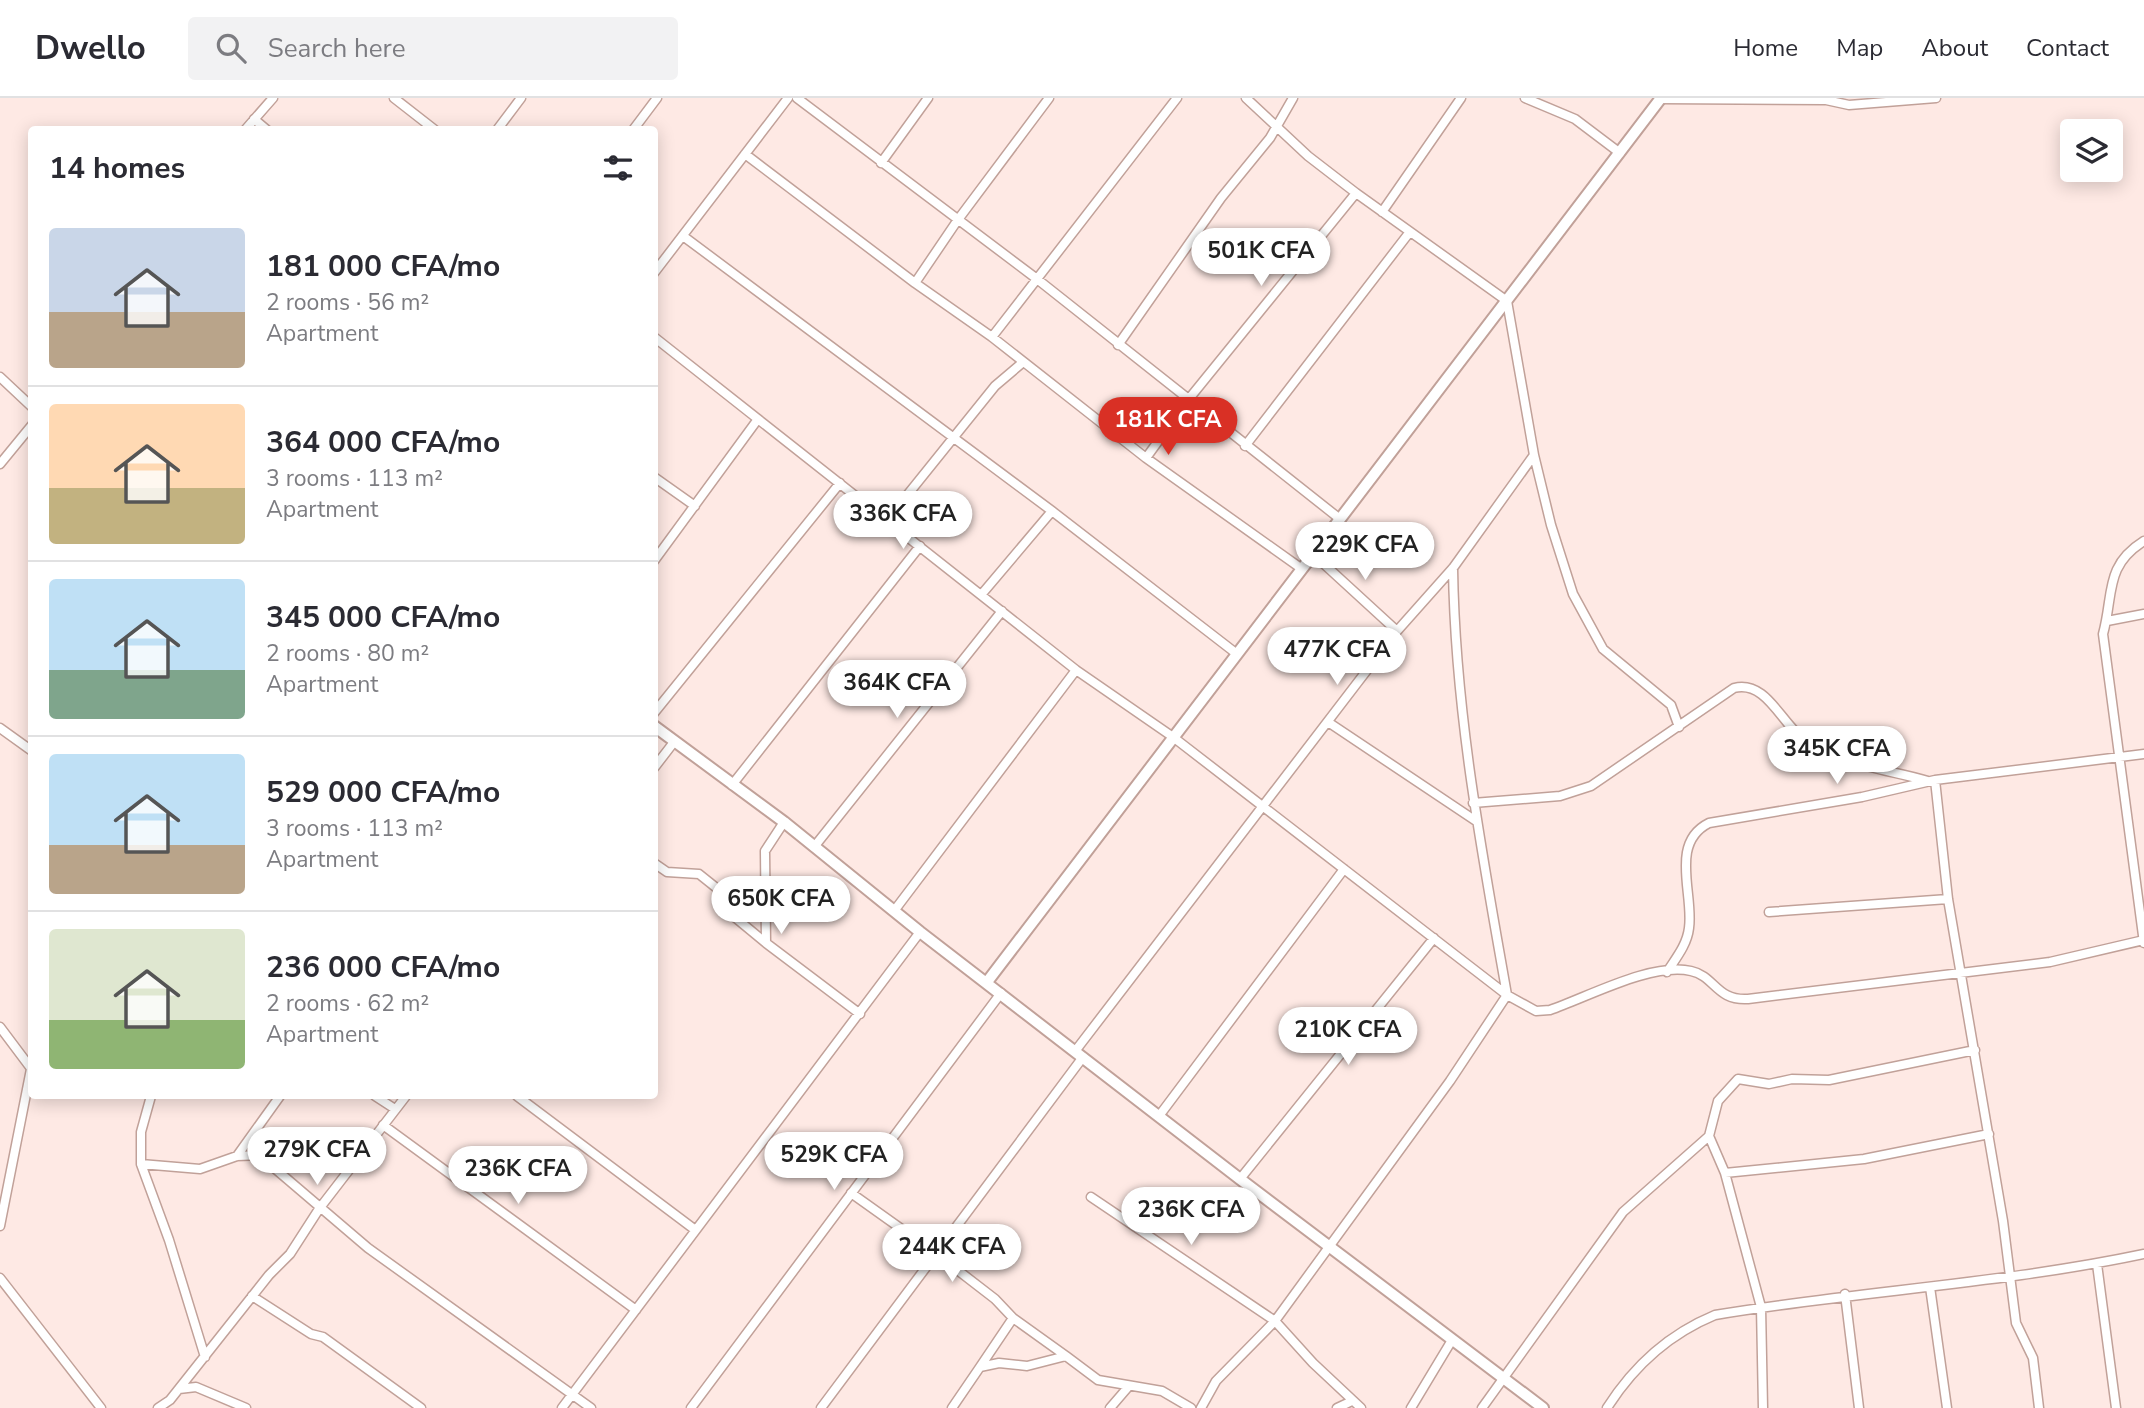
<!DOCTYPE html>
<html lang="en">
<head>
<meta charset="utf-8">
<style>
  body { margin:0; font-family:"Nunito Sans",sans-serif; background:#f2f2f3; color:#2b2b33; height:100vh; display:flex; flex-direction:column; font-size:26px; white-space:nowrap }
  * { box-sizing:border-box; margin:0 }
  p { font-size:23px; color:#7c7c81 }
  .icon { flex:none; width:38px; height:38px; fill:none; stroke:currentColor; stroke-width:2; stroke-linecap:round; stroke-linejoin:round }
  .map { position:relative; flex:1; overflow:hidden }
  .panel { position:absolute; left:28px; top:28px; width:630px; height:973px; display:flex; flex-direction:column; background:#fff; border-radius:7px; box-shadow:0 4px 18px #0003 }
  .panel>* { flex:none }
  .buttons { position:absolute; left:2060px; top:21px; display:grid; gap:14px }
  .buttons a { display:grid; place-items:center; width:63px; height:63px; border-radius:7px; background:#fff; box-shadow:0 4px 18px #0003; font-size:35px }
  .price { position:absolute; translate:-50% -60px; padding:0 16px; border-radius:24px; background:#fff; color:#222; font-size:23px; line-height:46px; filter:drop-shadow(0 2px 4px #0008) }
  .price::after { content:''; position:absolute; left:50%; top:42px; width:21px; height:16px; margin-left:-10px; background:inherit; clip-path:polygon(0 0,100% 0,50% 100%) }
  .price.active { background:#d93025; color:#fff }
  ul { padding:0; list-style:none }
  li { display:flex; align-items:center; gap:21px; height:175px; padding:0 21px }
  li+li { border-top:2px solid #e1e1e2 }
  li span { display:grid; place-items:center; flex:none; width:196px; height:140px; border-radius:7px; color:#555 }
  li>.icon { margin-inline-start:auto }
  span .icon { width:84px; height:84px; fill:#fffc; stroke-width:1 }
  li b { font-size:30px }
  h2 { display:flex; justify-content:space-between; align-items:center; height:84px; padding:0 21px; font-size:30px }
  header { display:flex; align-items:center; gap:42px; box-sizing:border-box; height:98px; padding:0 35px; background:#fff; border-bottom:2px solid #e1e1e2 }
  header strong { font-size:33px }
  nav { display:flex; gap:38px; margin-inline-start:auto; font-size:24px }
  .search { width:490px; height:63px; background:#f2f2f3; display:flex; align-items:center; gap:18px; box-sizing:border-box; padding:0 24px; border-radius:7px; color:#7c7c81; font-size:26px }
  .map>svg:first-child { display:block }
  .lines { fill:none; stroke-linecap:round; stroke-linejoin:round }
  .street-casing { stroke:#c1a199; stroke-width:11 }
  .secondary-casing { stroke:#c1a199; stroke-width:14 }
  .street { stroke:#fff; stroke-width:8 }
  .secondary { stroke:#fff; stroke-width:10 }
</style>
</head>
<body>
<header>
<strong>Dwello</strong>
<div class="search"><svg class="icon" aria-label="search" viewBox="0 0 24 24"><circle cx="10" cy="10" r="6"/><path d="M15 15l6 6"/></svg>Search here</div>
<nav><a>Home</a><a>Map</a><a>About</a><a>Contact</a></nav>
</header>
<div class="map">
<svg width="2144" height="1310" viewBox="0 0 2144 1310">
  <rect width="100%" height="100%" fill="#fee9e4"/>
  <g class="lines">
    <!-- street casing -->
    <g class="street-casing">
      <path id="street" d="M394,0L435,32
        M797,0L1037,181L1340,421
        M1525,0L1575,21L1620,55
        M1660,1L1826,2L1849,7L1936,0
        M254,21L267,32
        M245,32L273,0
        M497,32L521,0
        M633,32L657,0
        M745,56L915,185L992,239L1146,360L1302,471
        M881,65L928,0
        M1382,114L1461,0
        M683,138L1052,413L1237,556
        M654,175L788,0
        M915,185L957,123L1049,0
        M654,239L1076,572L1173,639L1507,897L1536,913L1550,912C1588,899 1652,864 1691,873C1715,878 1716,903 1748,901L2050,864L2144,842
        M992,239L1177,0
        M1118,247L1221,100L1270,40L1293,0
        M0,279L32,309
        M1245,348L1409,135
        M1534,357L1551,427L1573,496L1603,551L1671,607L1679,629
        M1146,360L1188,302L1356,95
        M0,366L32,327
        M654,379L695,408
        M888,421L995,288L1022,265
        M2144,443C2104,468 2114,496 2103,536L2144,845
        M1313,456L1397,533
        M654,463L758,321
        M981,497L1052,413
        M2107,523L2144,516
        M654,615L840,385
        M1328,624L1476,723
        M0,630L32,653
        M654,670L674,644
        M1935,682L1948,801L2003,1123L2016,1225L2033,1260L2039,1310
        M732,687L920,448
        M1473,705L1560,698L1591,688L1734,590C1765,582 1780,622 1800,638C1836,667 1886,671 1928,683
        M784,724L765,753L766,845L860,916
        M814,749L1002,513
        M654,765L667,774L699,776L719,792L720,807L766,845
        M894,813L1076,572
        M1769,814L1948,801
        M1667,874C1676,860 1687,847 1689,830C1694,796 1669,745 1709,725L1862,699L1935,682L2144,656
        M0,929L30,969
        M1076,952L1397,533L1453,470L1534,357L1507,203L1356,95L1308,58L1246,0
        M151,998L141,1034V1066L169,1142L205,1259
        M375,998L395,1011
        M517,998L694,1131
        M1159,1018L1344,771
        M383,1027L636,1212
        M1709,1038L1725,1075L1864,1061L1989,1036
        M237,1058L280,998
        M141,1066L200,1071L237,1058L259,1057L368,1150L591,1310
        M1725,1075L1761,1209L1763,1310
        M1240,1081L1434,840
        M851,1095L938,1157L995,1201L1013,1220L1066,1258
        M1091,1099L1275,1223L1313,1265L1361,1310
        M0,1128L32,966
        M2097,1166L2116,1310
        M0,1180L101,1310
        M1930,1189L1947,1310
        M1845,1196L1859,1310
        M252,1198L311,1236L323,1239L421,1310
        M980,1269L1013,1220
        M179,1291L196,1289L246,1310
        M158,1310L170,1302L269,1177L290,1156L319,1111L406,998
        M562,1310L920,834
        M691,1310L1001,895
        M821,1310L1083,959
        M952,1310L980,1269L999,1265L1027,1268L1066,1258L1098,1282L1162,1293L1191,1310
        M1110,1310L1129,1288
        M1201,1310L1216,1283L1275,1223L1450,983L1507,897C1482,755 1455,614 1453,470
        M1337,1310L1352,1303
        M1411,1310L1452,1242
        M1482,1310L1623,1114L1709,1038L1718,1003L1738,981L1769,986L1792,981L1829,982L1975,952
        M1607,1310C1633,1269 1669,1236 1715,1217C1857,1193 2002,1186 2144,1156"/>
    </g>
    <!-- secondary casing -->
    <g class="secondary-casing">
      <path id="secondary" d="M654,628L784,724L920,834L1240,1081L1543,1310
        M987,884L1661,0"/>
    </g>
    <!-- street -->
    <use href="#street" class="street"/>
    <!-- secondary -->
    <use href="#secondary" class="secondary"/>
  </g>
</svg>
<div class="buttons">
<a><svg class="icon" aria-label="layers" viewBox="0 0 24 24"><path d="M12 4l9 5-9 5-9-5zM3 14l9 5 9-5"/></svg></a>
</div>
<b class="price" style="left:1261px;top:190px">501K CFA</b>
<b class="price active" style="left:1168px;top:359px">181K CFA</b>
<b class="price" style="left:903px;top:453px">336K CFA</b>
<b class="price" style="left:1365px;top:484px">229K CFA</b>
<b class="price" style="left:1337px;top:589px">477K CFA</b>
<b class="price" style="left:897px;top:622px">364K CFA</b>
<b class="price" style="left:1837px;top:688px">345K CFA</b>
<b class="price" style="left:781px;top:838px">650K CFA</b>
<b class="price" style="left:1348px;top:969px">210K CFA</b>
<b class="price" style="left:317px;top:1089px">279K CFA</b>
<b class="price" style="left:834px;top:1094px">529K CFA</b>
<b class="price" style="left:518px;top:1108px">236K CFA</b>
<b class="price" style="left:1191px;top:1149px">236K CFA</b>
<b class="price" style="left:952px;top:1186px">244K CFA</b>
<section class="panel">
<h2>14 homes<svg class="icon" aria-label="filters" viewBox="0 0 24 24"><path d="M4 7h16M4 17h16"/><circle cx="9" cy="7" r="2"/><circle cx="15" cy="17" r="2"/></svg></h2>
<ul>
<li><span style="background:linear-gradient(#c9d6e8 60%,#b9a48a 0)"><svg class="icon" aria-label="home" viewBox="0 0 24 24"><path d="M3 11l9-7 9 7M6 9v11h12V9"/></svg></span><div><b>181 000 CFA/mo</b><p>2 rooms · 56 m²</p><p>Apartment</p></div></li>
<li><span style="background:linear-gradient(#ffd9b3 60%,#c2b280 0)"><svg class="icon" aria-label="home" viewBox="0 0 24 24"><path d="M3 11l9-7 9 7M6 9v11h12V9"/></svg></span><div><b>364 000 CFA/mo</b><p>3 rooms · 113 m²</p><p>Apartment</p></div></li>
<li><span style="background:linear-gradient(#bfe0f5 65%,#7fa58c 0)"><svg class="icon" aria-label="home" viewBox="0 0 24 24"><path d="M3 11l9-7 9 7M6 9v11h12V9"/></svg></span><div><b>345 000 CFA/mo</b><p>2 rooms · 80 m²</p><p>Apartment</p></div></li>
<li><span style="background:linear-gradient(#bfe0f5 65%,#b9a48a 0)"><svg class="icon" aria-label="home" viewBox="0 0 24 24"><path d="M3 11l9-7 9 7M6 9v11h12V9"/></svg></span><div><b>529 000 CFA/mo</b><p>3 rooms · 113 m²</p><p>Apartment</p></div></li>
<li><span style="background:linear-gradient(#dfe7d0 65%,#8fb573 0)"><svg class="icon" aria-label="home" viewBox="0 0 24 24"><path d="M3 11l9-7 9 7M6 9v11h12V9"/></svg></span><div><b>236 000 CFA/mo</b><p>2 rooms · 62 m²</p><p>Apartment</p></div></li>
</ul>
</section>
</div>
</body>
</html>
